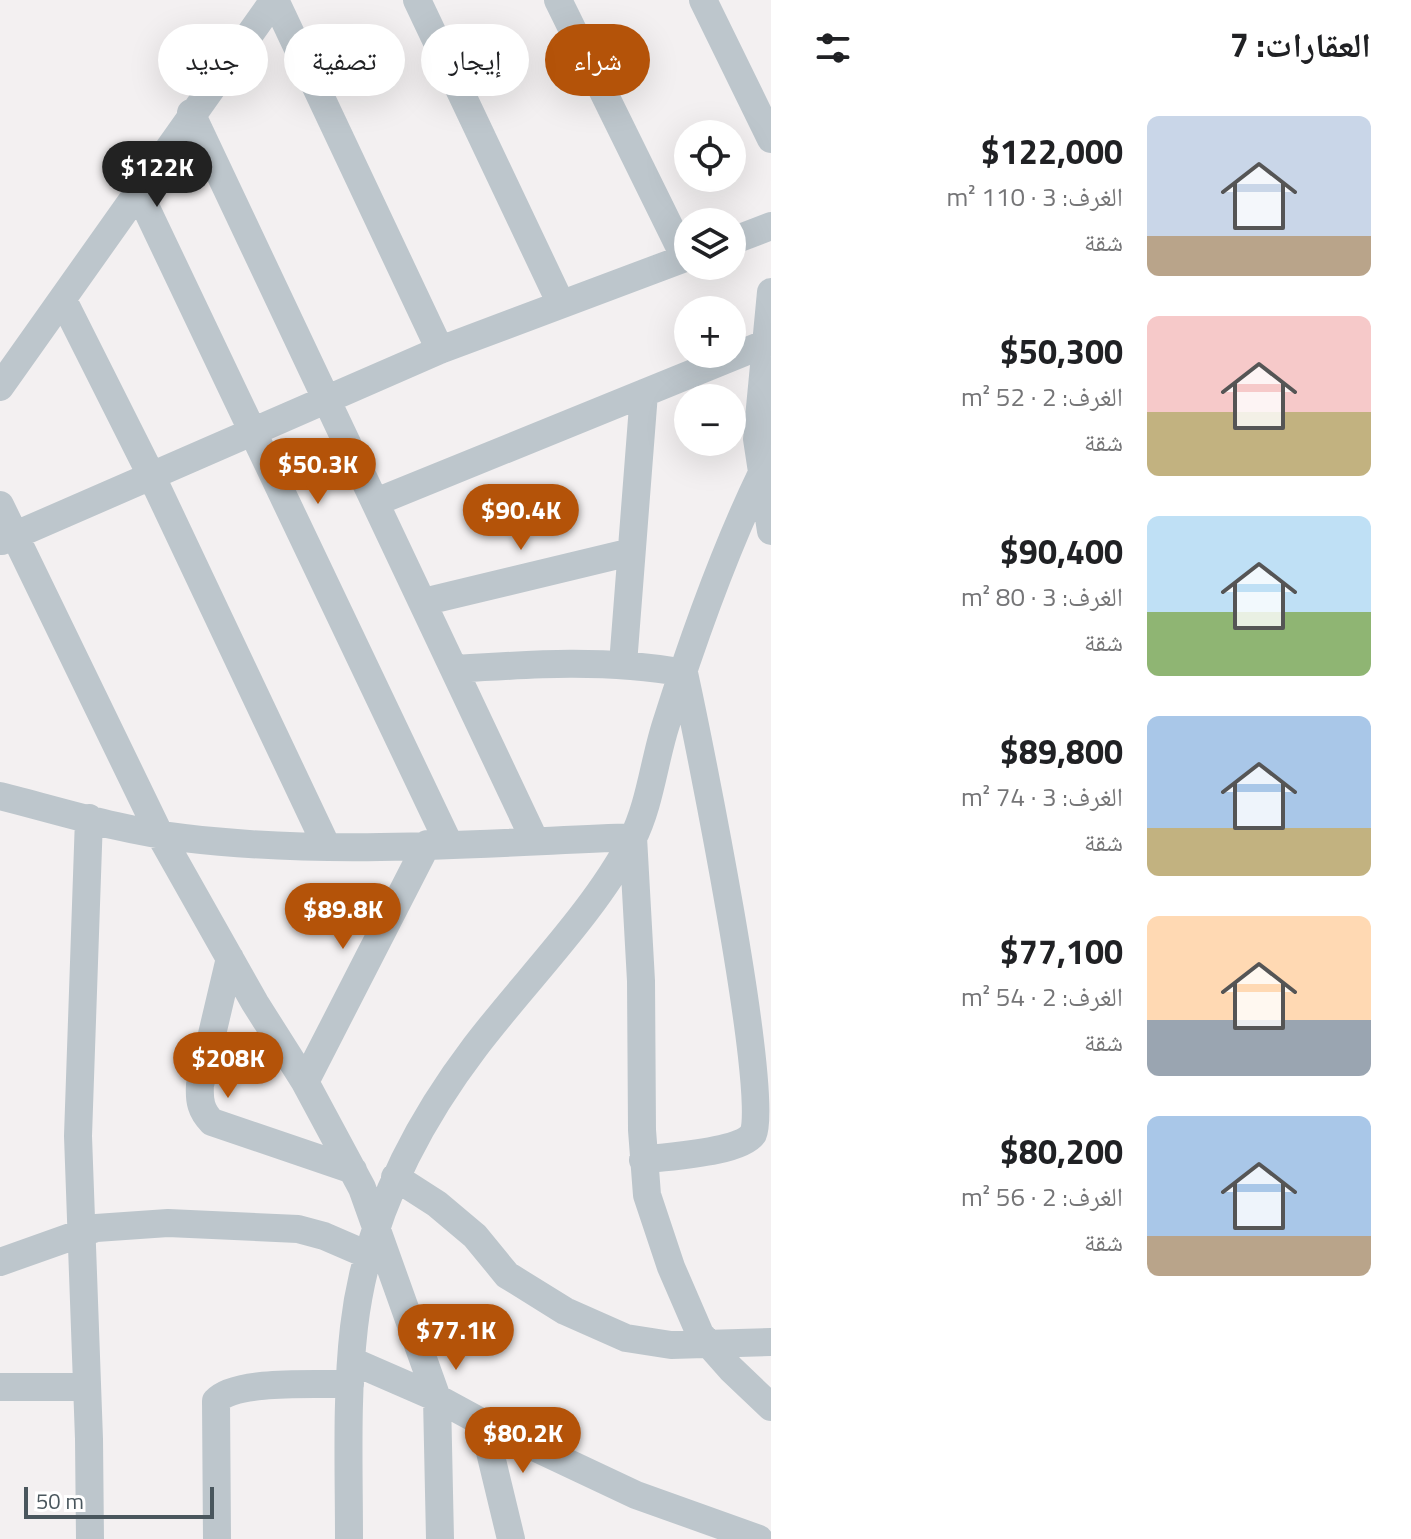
<!DOCTYPE html>
<html lang="ar">
<head>
<meta charset="utf-8">
<style>
  body { margin:0; font-family:"Titillium Web","Noto Naskh Arabic",sans-serif; background:#f2f2f2; color:#202124; direction:rtl; height:100vh; display:flex; flex-direction:column; font-size:30px; white-space:nowrap }
  * { box-sizing:border-box; margin:0 }
  p { font-size:26px; color:#757577 }
  .icon { flex:none; width:44px; height:44px; fill:none; stroke:currentColor; stroke-width:2; stroke-linecap:round; stroke-linejoin:round }
  .map { position:relative; flex:1; overflow:hidden; direction:ltr }
  .side { display:flex; flex-direction:column; background:#fff; width:640px }
  .side>* { flex:none }
  .top-card { position:absolute; left:24px; top:24px; width:626px; height:72px; direction:rtl; display:flex; gap:16px }
  .controls { position:absolute; left:674px; top:120px; display:grid; gap:16px }
  .controls a { display:grid; place-items:center; width:72px; height:72px; border-radius:50%; background:#fff; box-shadow:0 8px 32px #0002; font-size:40px }
  .scale { position:absolute; left:24px; bottom:20px; width:190px; box-sizing:border-box; padding-left:8px; border:4px solid #49565d; border-top:0; font-size:22px; line-height:28px; white-space:nowrap; color:#49565d; -webkit-text-stroke:6px #fff; paint-order:stroke }
  .price { position:absolute; translate:-50% -68px; padding:0 18px; border-radius:28px; background:#b45309; color:#fff; font-size:26px; line-height:52px; filter:drop-shadow(0 2px 4px #0008) }
  .price::after { content:''; position:absolute; left:50%; top:48px; width:24px; height:18px; margin-left:-12px; background:inherit; clip-path:polygon(0 0,100% 0,50% 100%) }
  .price.current { background:#222; color:#fff }
  ul { padding:0; list-style:none }
  li { display:flex; align-items:center; gap:24px; height:200px; padding:0 40px }
  li span { display:grid; place-items:center; flex:none; width:224px; height:160px; border-radius:12px; color:#555 }
  li>.icon { margin-inline-start:auto }
  span .icon { width:96px; height:96px; fill:#fffc; stroke-width:1 }
  li b { font-size:34px }
  h2 { display:flex; justify-content:space-between; align-items:center; height:96px; padding:0 40px; font-size:34px }
  .tag { padding:0 28px; border-radius:36px; background:#fff; box-shadow:0 8px 32px #0002; font-size:28px; line-height:72px }
  .tag.current { background:#b45309; color:#fff }
  main { display:flex; flex:1; min-height:0 }
  .map>svg:first-child { display:block }
  .lines { fill:none; stroke-linecap:round; stroke-linejoin:round }
  .minor { stroke:#bdc6cc; stroke-width:28 }
</style>
</head>
<body>
<main>
<section class="side">
<h2>العقارات: 7<svg class="icon" aria-label="filters" viewBox="0 0 24 24"><path d="M4 7h16M4 17h16"/><circle cx="9" cy="7" r="2"/><circle cx="15" cy="17" r="2"/></svg></h2>
<ul>
<li><span style="background:linear-gradient(#c9d6e8 75%,#b9a48a 0)"><svg class="icon" aria-label="home" viewBox="0 0 24 24"><path d="M3 11l9-7 9 7M6 9v11h12V9"/></svg></span><div><b>$122,000</b><p>الغرف: 3 · 110 m²</p><p>شقة</p></div></li>
<li><span style="background:linear-gradient(#f6c9c9 60%,#c2b280 0)"><svg class="icon" aria-label="home" viewBox="0 0 24 24"><path d="M3 11l9-7 9 7M6 9v11h12V9"/></svg></span><div><b>$50,300</b><p>الغرف: 2 · 52 m²</p><p>شقة</p></div></li>
<li><span style="background:linear-gradient(#bfe0f5 60%,#8fb573 0)"><svg class="icon" aria-label="home" viewBox="0 0 24 24"><path d="M3 11l9-7 9 7M6 9v11h12V9"/></svg></span><div><b>$90,400</b><p>الغرف: 3 · 80 m²</p><p>شقة</p></div></li>
<li><span style="background:linear-gradient(#a9c7e8 70%,#c2b280 0)"><svg class="icon" aria-label="home" viewBox="0 0 24 24"><path d="M3 11l9-7 9 7M6 9v11h12V9"/></svg></span><div><b>$89,800</b><p>الغرف: 3 · 74 m²</p><p>شقة</p></div></li>
<li><span style="background:linear-gradient(#ffd9b3 65%,#9aa5b1 0)"><svg class="icon" aria-label="home" viewBox="0 0 24 24"><path d="M3 11l9-7 9 7M6 9v11h12V9"/></svg></span><div><b>$77,100</b><p>الغرف: 2 · 54 m²</p><p>شقة</p></div></li>
<li><span style="background:linear-gradient(#a9c7e8 75%,#b9a48a 0)"><svg class="icon" aria-label="home" viewBox="0 0 24 24"><path d="M3 11l9-7 9 7M6 9v11h12V9"/></svg></span><div><b>$80,200</b><p>الغرف: 2 · 56 m²</p><p>شقة</p></div></li>
</ul>
</section>
<div class="map">
<svg width="771" height="1539" viewBox="0 0 771 1539">
  <rect width="100%" height="100%" fill="#f3f0f1"/>
  <g class="lines">
    <!-- minor -->
    <path class="minor" d="M275,0L440,350
      M417,0L561,304
      M558,0L685,258
      M703,0L771,139
      M191,113L535,841
      M138,191L449,844
      M732,241L771,226
      M771,292L757,439L771,531
      M63,300L152,477L327,847
      M0,387L274,0
      M376,502L767,343
      M0,505L159,833L255,1003L305,1082L362,1188L437,1398L440,1539
      M2,541L440,350L688,257
      M423,602L631,552
      M623,664L644,393
      M455,669C532,664 608,659 684,673C698,737 771,1096 753,1134C739,1153 668,1156 643,1160
      M0,796C60,811 122,831 184,838C332,856 484,843 633,837L641,981L642,1130L647,1195L671,1267L700,1334L731,1369L771,1407
      M89,818L78,1136L89,1439L90,1539
      M230,958L200,1085C199,1101 201,1111 212,1122L353,1170
      M305,1082L427,844
      M395,1177L437,1204L475,1236L507,1275L565,1311L626,1338L671,1345L771,1342
      M0,1262L96,1228L168,1223L298,1229L324,1236L368,1255
      M352,1361L437,1398L483,1423L636,1495L759,1539
      M0,1387H87
      M483,1423L511,1539
      M217,1539L216,1401C235,1379 320,1385 350,1384
      M349,1539C349,1469 346,1397 354,1327C366,1223 412,1130 475,1047C525,981 594,913 632,840C650,805 654,761 666,724C692,642 724,552 761,475"/>
  </g>
</svg>
<div class="controls">
<a><svg class="icon" aria-label="locate" viewBox="0 0 24 24"><circle cx="12" cy="12" r="6"/><path d="M12 2v4M12 18v4M2 12h4M18 12h4"/></svg></a>
<a><svg class="icon" aria-label="layers" viewBox="0 0 24 24"><path d="M12 4l9 5-9 5-9-5zM3 14l9 5 9-5"/></svg></a>
<a>+</a>
<a>−</a>
</div>
<div class="scale">50 m</div>
<b class="price current" style="left:157px;top:209px">$122K</b>
<b class="price" style="left:318px;top:506px">$50.3K</b>
<b class="price" style="left:521px;top:552px">$90.4K</b>
<b class="price" style="left:343px;top:951px">$89.8K</b>
<b class="price" style="left:228px;top:1100px">$208K</b>
<b class="price" style="left:456px;top:1372px">$77.1K</b>
<b class="price" style="left:523px;top:1475px">$80.2K</b>
<div class="top-card">
<a class="tag current">شراء</a>
<a class="tag">إيجار</a>
<a class="tag">تصفية</a>
<a class="tag">جديد</a>
</div>
</div>
</main>
</body>
</html>
